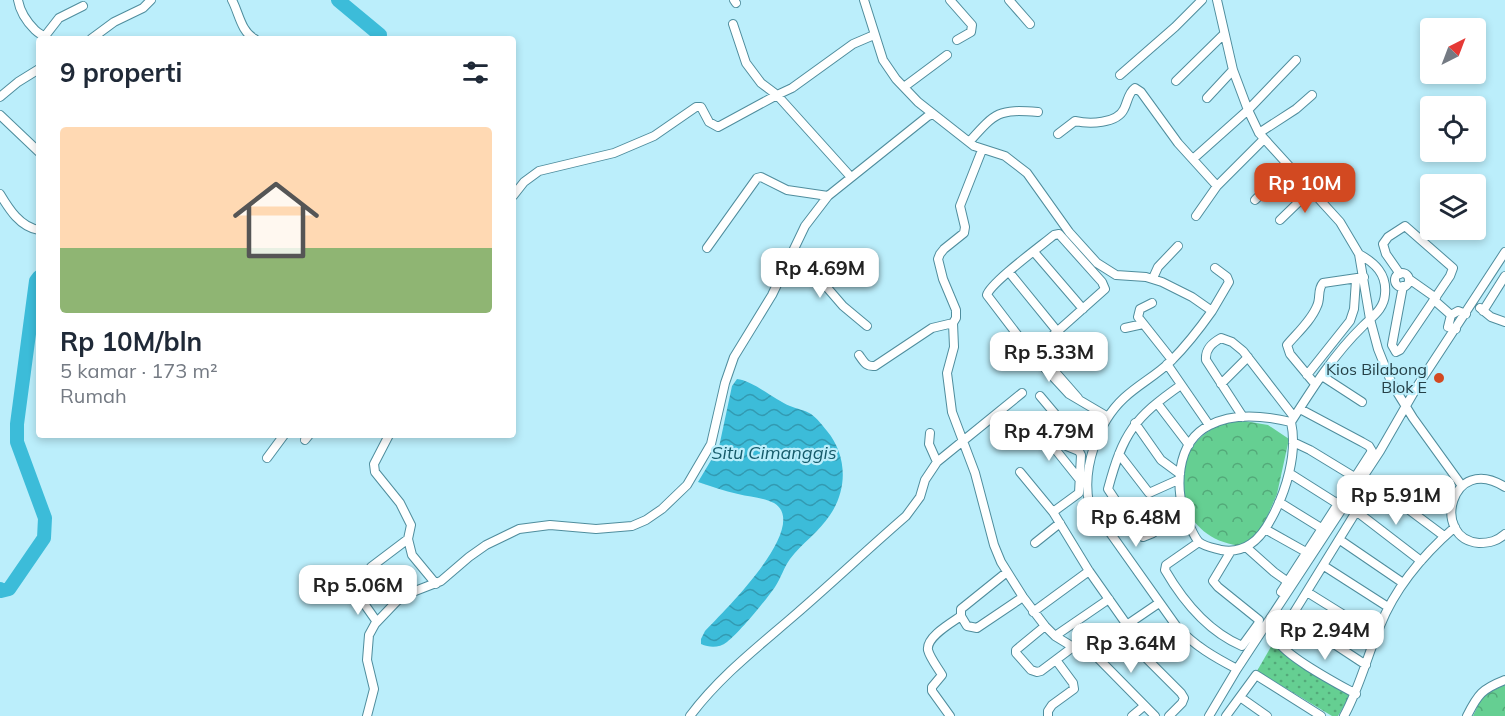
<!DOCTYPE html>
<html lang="id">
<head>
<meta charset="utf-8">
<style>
  body { margin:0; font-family:Mulish,sans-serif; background:#f6f6f7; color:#1f2937; height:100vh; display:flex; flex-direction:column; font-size:22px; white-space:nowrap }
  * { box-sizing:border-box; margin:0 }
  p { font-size:20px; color:#747a83 }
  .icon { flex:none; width:33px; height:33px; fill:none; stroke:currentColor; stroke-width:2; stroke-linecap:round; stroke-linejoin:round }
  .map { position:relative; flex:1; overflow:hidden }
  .details { position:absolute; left:36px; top:36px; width:480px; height:402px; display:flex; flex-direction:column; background:#fff; border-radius:6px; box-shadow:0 3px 9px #0003 }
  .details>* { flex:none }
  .needle { width:39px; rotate:42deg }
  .buttons { position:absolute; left:1420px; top:18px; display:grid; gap:12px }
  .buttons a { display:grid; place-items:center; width:66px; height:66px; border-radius:6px; background:#fff; box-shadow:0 3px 9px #0003; font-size:30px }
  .price { position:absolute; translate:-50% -51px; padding:0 14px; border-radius:12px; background:#fff; color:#222; font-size:20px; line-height:39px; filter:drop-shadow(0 2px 3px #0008) }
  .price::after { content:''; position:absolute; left:50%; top:36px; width:18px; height:14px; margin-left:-9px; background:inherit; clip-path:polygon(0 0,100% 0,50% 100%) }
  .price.selected { background:#d24921; color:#fff }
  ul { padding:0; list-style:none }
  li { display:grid; align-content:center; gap:12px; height:318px; padding:0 24px }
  li span { display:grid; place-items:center; height:186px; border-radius:6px; color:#555 }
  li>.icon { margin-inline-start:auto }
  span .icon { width:108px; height:108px; fill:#fffc; stroke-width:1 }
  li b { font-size:26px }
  h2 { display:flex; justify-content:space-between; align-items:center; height:72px; padding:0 24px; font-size:26px }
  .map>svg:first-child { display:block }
  .grass { fill:url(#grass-dots) }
  .park { fill:url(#park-crowns) }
  .water { fill:url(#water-waves) }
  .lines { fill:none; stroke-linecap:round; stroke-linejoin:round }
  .river { stroke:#3cbcd9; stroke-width:14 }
  .minor-casing { stroke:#4f8d9d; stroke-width:10 }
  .minor { stroke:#fff; stroke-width:8 }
  .poi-dot { fill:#d24921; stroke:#bbeefb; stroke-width:2 }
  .labels { text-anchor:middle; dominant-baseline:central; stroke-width:4.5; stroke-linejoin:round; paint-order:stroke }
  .poi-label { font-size:16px; fill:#254047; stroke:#bbeefb; text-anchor:end }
  .water-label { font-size:18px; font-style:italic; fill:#165b6b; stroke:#bbeefb }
</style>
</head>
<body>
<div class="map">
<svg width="1505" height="716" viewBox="0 0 1505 716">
  <defs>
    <pattern id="grass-dots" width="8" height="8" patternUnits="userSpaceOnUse" patternTransform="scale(1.5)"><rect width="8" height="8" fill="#65cf92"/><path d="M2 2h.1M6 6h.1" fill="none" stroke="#53a979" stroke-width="1.8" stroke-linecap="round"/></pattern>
    <pattern id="park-crowns" width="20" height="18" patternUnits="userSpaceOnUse" patternTransform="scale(1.5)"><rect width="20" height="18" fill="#65cf92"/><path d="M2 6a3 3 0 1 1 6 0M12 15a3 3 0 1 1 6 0" fill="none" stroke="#53a979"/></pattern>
    <pattern id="water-waves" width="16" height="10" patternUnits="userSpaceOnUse" patternTransform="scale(1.5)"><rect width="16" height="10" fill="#3cbcd9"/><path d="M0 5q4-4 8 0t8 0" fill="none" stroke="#329ab2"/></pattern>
  </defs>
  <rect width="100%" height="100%" fill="#bbeefb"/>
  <!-- grass -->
  <path class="grass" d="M1272,645L1350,696L1338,716H1332L1257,671Z"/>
  <!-- park -->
  <path class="park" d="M1239,420L1268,425L1289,439L1277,494L1260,533L1244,546C1163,541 1160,431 1239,420Z
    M1505,685V716H1473L1483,695Z"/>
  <!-- water -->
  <path class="water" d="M737,379C752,380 775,400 790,406C797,409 805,410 811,414C818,419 822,425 827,431C847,455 848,489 830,515C819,532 802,543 790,559C784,567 781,578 775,587C766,600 739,633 727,642C719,648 710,648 701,644V639L705,631C722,613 812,526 774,503C762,497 750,497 738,494C724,491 711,486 698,482L719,447L732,386Z"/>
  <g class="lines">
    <!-- river -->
    <path class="river" d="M338,0L380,35L377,39
      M0,589L1,591L9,589L44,538L45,518L17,442V424L36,281L39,277"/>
    <!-- minor casing -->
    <g class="minor-casing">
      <path id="minor" d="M18,0C20,12 27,22 35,30C39,34 43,35 47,39
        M232,0C239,13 241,32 255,39
        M734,0L736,3
        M864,0L883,60L896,79L918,102L974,146L1005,156L1027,173L1069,232L1097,263L1116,275L1146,277L1162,282L1192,297L1212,311C1200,328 1186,346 1171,361C1157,375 1139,384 1124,398C1098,422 1082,468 1089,503L1177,627C1195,646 1214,657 1237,669
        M950,0L972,25L971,32L957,40
        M1009,0L1030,24
        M1217,0L1233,70L1248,110L1259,133L1340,222L1359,254L1370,319L1378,349L1392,384L1413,418L1462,486
        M733,24L746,63L761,83L777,95L792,88L853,44L874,35
        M45,36L59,18L83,6
        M91,39L114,22L143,8L151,0
        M1120,75L1175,27L1202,0
        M1176,81L1224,34
        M904,87L947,55
        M0,97L18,82L39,69
        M1207,98L1233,70
        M0,115L39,152
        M1259,133L1296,109L1312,95
        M1058,134L1075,121C1089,124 1117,124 1124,109C1128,101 1128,93 1135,88L1141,92L1178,143L1217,186
        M969,142C996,112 998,109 1038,112
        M982,150L960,206L965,227L964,233L944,249L940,254L938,259L943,279L956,310V318L953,323L954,347L947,373L952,412L975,473L994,545L1001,562L1023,597L1045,626L1055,636L1073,647L1090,650L1155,716
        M1193,159L1248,110L1296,60
        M0,194C9,209 20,227 39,230
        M513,196L524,182L539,171L614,153L654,136L696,107H701L709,122L718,127L777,95L850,176
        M1255,200L1289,166
        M1196,216L1217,186L1263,140
        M1280,220L1312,189
        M707,248L757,178L761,177L787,190L828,196
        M1034,252L1083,309
        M792,253L811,269L843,306L867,326
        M1009,272L1057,331
        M1395 280a7 7 0 1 1 14 0a7 7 0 1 1-14 0Z
        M1400,274L1386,254L1383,244L1388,237L1405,226L1453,268L1450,276L1400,350L1396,352L1392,345L1403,286
        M1153,278L1158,267L1178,246
        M1409,279L1436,298
        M1434,300L1451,315
        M1152,303L1140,309L1138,317L1172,360
        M1480,308L1491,317L1505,322
        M1212,311L1229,282L1227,277L1215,268
        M1483,311L1505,276
        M1125,328L1143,324
        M1456,329L1448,327L1451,315L1458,311L1466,314
        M1032,348L1036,350L1078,398
        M1032,354L1105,289L1102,282L1059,234L1054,235C1042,245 990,283 987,295L1032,354L1069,394L1108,417
        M859,355C864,362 866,367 875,366L932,328L953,323
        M1167,364L1209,425
        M1307,375L1350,321L1354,309L1356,280
        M1322,376L1362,402
        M1221,384L1248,357
        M1315,384L1290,354L1287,345C1297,333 1311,321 1317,306C1321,298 1317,290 1323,283L1364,277
        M1181,385C1134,418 1123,433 1108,489L1137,533L1143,537L1153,533L1183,512
        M1040,396L1056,415L1101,434
        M1157,403L1189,445
        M1243,417L1206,360C1205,349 1212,343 1221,338L1232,342L1243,351L1294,417
        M1291,422C1266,416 1234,412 1210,425C1175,442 1174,491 1188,522C1191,528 1194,537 1199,542C1205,547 1214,548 1221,550C1245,554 1260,540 1271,519C1286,492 1298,453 1291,422C1312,389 1334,354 1363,326C1373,316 1384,309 1385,294C1387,274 1375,263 1359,254
        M1135,423L1161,460L1180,474
        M930,433L929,444L937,462
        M389,435L374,464L375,472L400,503L411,525L408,539L412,555L436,584
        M305,440L309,435
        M1293,442L1310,450L1356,478
        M1119,454L1149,493L1178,480
        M267,458L284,435
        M1020,472L1053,512L1089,571L1127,625
        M1289,473L1338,504
        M1505,487C1451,452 1430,539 1479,543C1490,543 1497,541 1505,534
        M1279,502L1321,528
        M1356,511L1421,561
        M1053,512L1079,493L1081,455L1079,451L1052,440L1051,444L1079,479
        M1265,529L1306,552
        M1340,540L1403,583
        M1199,542L1166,565L1165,570C1183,601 1207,631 1242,646L1258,624L1259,620L1218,587L1213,581L1231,551
        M1035,543L1060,523
        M1246,547L1274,572L1288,582
        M1324,566L1388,607
        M371,567L408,539
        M1007,572L961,609V616L967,626L977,628L1023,597
        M1281,592L1372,451L1369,446L1362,442L1300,409
        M1307,592L1376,635
        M358,595L377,622
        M1033,612L1089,571
        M1293,617L1366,665
        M1045,626L1016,650V653L1031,670L1037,672L1041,671L1073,647
        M1119,631L1181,693L1184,698L1182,703L1169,716
        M1055,636L1109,599
        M1090,650L1159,603
        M1356,694C1338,684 1286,657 1277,640L1359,507L1374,486L1380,488L1444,536
        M1240,697L1267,716
        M367,716L374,689L367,660L369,635L375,624L397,601L410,593L441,581L469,557L486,545L519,529L550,525L596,529L632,526L646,520L662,509L687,485L711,444L725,383L734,357L772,295L805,226L828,196L928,116L933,114
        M690,716C720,676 758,647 796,614C833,582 869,548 906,516L920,497L925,480L937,462L1022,393
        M950,716L932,691V687L942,675C938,668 930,658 928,650C926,637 951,623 961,616
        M1048,716V711L1052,705L1074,689L1073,683L1056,660
        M1132,716L1144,706
        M1209,716L1237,669L1380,451L1418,385L1505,252
        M1226,716L1256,675L1321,716
        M1344,716C1360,687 1367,656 1380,626C1395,588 1424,554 1455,527
        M1467,716C1478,694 1482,689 1505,680"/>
    </g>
    <!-- minor -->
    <use href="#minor" class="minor"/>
  </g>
  <!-- markers -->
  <circle class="poi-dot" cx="1439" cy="378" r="6"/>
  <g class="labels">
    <!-- poi labels -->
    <g class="poi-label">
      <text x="1427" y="369">Kios Bilabong<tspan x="1427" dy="18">Blok E</tspan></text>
    </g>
    <!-- water labels -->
    <g class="water-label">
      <text x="774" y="452">Situ Cimanggis</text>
    </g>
  </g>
</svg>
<div class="buttons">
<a><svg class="needle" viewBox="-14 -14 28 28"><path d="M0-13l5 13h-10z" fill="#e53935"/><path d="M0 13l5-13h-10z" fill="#747a83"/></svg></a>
<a><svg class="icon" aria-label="locate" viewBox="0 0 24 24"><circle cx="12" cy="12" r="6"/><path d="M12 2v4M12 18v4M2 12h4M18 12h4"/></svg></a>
<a><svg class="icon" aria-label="layers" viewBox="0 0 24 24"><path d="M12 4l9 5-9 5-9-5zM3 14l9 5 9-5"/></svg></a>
</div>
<b class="price selected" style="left:1305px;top:214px">Rp 10M</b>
<b class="price" style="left:820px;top:299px">Rp 4.69M</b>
<b class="price" style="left:1049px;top:383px">Rp 5.33M</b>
<b class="price" style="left:1049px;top:462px">Rp 4.79M</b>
<b class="price" style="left:1396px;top:526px">Rp 5.91M</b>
<b class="price" style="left:1136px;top:548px">Rp 6.48M</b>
<b class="price" style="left:358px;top:616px">Rp 5.06M</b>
<b class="price" style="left:1325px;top:661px">Rp 2.94M</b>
<b class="price" style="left:1131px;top:674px">Rp 3.64M</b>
<section class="details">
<h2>9 properti<svg class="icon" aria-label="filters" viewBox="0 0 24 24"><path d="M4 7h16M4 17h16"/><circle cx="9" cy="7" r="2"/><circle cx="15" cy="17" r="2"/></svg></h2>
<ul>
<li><span style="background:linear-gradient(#ffd9b3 65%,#8fb573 0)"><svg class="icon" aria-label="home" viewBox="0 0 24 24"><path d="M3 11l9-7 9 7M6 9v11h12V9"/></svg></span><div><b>Rp 10M/bln</b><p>5 kamar · 173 m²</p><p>Rumah</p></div></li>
</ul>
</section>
</div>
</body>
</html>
